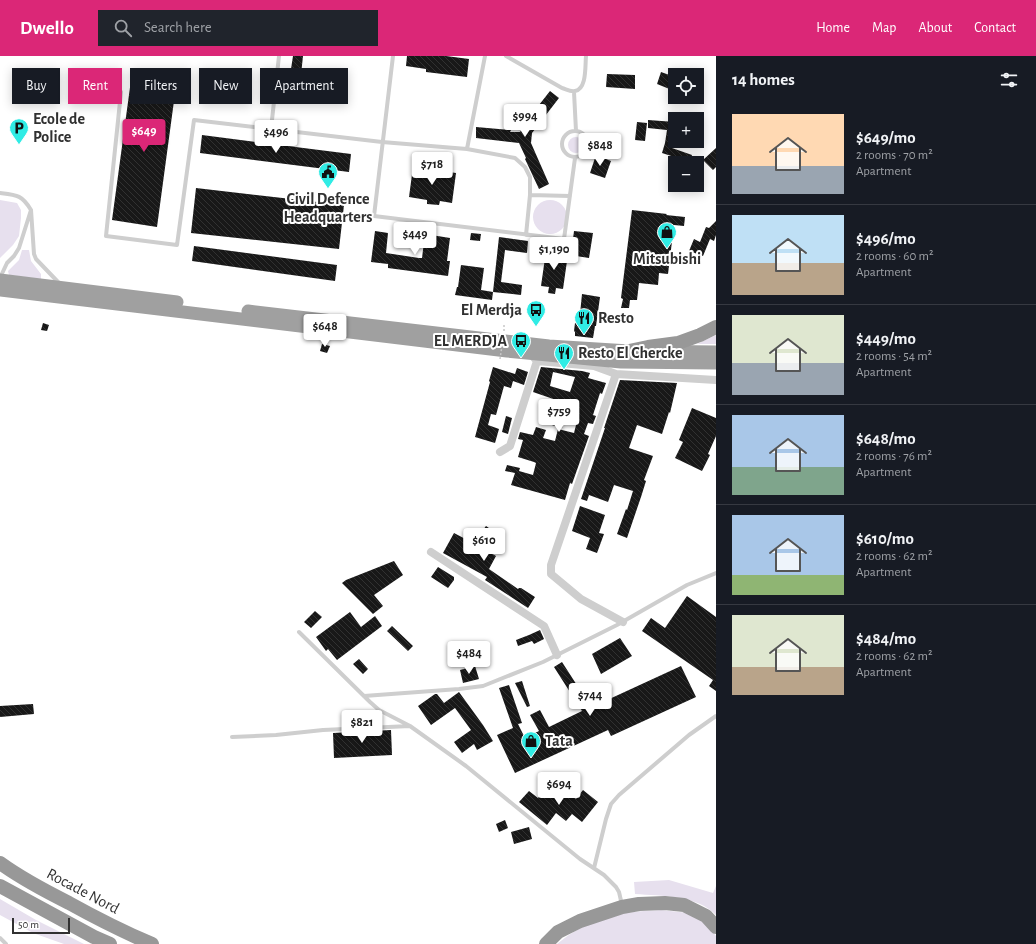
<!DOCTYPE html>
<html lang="en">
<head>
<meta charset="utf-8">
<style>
  body { margin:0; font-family:"Alegreya Sans",sans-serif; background:#20242c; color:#f1f3f6; height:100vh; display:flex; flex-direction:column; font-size:15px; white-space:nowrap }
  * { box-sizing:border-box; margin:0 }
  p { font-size:13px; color:#9ea1a6 }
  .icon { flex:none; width:22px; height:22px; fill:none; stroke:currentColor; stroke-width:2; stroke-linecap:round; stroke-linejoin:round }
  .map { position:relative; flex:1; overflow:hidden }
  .panel { display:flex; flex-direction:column; background:#171b24; width:320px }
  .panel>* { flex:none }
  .guide { position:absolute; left:12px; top:12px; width:380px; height:36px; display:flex; gap:8px }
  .buttons { position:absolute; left:668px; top:12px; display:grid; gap:8px }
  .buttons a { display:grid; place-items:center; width:36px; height:36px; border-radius:0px; background:#171b24; box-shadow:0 2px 10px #0003; font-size:20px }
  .scale { position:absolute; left:12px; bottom:10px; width:58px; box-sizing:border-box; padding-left:4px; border:2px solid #313131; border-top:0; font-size:11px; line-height:14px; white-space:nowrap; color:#313131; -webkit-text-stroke:3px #fff; paint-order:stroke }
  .price { position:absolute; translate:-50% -34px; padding:0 9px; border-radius:4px; background:#fff; color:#222; font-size:13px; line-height:26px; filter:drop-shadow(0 1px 2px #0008) }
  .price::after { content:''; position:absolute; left:50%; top:24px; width:12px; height:9px; margin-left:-6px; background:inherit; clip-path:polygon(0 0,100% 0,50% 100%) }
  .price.selected { background:#db2777; color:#fff }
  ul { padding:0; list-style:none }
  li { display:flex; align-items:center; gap:12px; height:100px; padding:0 16px }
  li+li { border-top:1px solid #363941 }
  li span { display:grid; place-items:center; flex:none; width:112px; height:80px; border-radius:0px; color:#555 }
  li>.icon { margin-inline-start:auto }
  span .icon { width:48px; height:48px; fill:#fffc; stroke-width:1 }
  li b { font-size:17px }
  h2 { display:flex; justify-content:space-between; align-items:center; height:48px; padding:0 16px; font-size:17px }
  .pill { padding:0 14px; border-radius:0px; background:#171b24; box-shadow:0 2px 10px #0003; font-size:14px; line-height:36px }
  .pill.selected { background:#db2777; color:#fff }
  header { display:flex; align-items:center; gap:24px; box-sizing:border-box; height:56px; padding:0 20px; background:#db2777; color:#fff }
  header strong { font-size:19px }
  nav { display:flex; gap:22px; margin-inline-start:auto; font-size:14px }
  .search { width:280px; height:36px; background:#20242c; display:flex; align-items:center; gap:10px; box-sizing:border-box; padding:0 14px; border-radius:0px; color:#9ea1a6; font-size:15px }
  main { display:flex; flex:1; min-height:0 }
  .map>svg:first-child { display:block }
  .green { fill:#e7e0ee }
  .building { fill:url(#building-back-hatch); fill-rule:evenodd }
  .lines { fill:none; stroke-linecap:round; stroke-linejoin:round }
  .path { stroke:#c8c8c8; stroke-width:1.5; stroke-dasharray:2 2; stroke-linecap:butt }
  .service { stroke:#cecece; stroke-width:4 }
  .minor { stroke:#cecece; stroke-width:8 }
  .trunk { stroke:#a0a0a0; stroke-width:13 }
  .motorway { stroke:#989898; stroke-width:14 }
  .path-bridge { stroke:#c8c8c8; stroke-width:1.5; stroke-dasharray:2 2; stroke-linecap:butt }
  .labels { text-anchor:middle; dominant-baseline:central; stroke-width:4; stroke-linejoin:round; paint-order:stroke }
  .poi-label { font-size:16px; font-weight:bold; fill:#313131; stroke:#fff; text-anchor:start }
  .street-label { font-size:16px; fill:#313131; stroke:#fff }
</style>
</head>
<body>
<header>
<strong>Dwello</strong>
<div class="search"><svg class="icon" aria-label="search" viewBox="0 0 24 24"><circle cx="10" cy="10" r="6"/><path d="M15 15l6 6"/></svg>Search here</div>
<nav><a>Home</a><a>Map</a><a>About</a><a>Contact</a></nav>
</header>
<main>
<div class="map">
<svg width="716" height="888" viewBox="0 0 716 888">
  <defs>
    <pattern id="building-back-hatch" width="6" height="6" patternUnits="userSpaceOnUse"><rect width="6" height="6" fill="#181818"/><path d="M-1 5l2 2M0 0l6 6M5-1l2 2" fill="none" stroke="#313131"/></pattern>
  </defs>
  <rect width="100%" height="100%" fill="#fff"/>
  <!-- green -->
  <path class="green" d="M568 89a8 8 0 1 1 16 0a8 8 0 1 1-16 0Z
    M0,144L17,147L21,154V162L19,180L13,189L0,202Z
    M533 161a17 17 0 1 1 34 0a17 17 0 1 1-34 0Z
    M22,194H29L31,205L41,218V223L9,219L8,215L19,204Z
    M716,279V288H697Z
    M669,824L713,837L716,830V859C697,839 661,840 635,838L634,826Z
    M0,843L36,864L84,888H64L33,877L0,859Z
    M661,854L689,857L705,866L716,880V888H557C570,877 589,866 606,861C622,856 644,855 661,854Z"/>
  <!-- building -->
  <path class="building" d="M293,0H303L300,28L289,26Z
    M407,0H446L469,3L467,21L426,16V13L406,10Z
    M661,16L675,21V25L672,34L657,28Z
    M607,18L635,19V33L606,31Z
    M131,24L176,30L157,171L112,164Z
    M550,35L559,42L532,77L531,87L549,128L539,133L525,103L526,102L519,87L476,82V71L511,74L510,76H520L529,64L528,63Z
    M648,64L675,66V75L672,92L692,99L690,106L662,97L665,87L667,74L648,72Z
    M637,66L647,67L645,85L635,84Z
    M202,79L351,98L349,116L200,97Z
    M716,92V111L713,114L703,104Z
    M596,99L611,105L605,122L590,117Z
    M413,111L456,117L452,147L440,145L439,149L427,148V144L409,141Z
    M196,132L344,149L339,193L191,177Z
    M632,154L667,158L666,159L685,161L684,170L674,169L668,218L659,217L658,229L639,227L637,244H630L629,252H621L623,243L621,242Z
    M716,165V179L714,185L710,183L703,200L689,195L694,183L700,186L706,171L709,172Z
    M375,175L388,177L386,197L419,202H422L425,178L450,182L447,205H450L448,220L388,212V208L371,206Z
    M574,175L593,177L589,202L576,200L578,183H573Z
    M471,177L481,178L480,185L470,184Z
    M499,181L528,185L527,197L505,194L501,226L522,229L521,239L493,236Z
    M194,190L337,209L335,225L192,205Z
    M546,195L568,198L563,233L556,232L555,238L548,237L549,231L541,230Z
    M461,209L484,212L481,234L493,236L492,244L455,239L457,231H458Z
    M582,238L600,241L596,270H595L593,282L575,280V276L574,275L575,267L579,268Z
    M43,267L49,269L47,275L41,274Z
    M322,288L330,290L327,297L320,295Z
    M493,311L515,318L517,312L528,316L524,329L513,325L511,332L504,330L496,359L491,358L488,369L499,373L495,387L475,381L490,326L489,325Z
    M541,311L582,315L590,317L588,322L606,327L602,338L600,337L593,359L596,360L593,368L588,367L584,378L589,380L572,428L570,427L565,444L511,429L515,417L505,415L507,409L520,412L519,415L533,419L536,407L534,406L518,401L523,384L518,383L520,376L533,379L536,371L546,374L543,382L555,385L558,373L574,377L578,361L566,357L562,372L545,367L549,356L558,359L562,346L533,336ZM553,316L575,321L570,336L550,330Z
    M620,324L677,327L670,357L669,356L662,378L637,369L629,392L653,400L644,424L646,425L641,441L627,482L617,478L626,453L627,454L633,435L614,429L608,446L589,439L587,445L581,443L605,372H604Z
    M692,352L716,362V380L708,398L710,399L702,415L675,402L683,386L679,384Z
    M506,360L512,362L508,378L502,376Z
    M580,450L605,459L599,477L604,478L597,497L586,493L590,482L572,475Z
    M486,470L499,479L487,495L496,500L489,513L518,533L519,532H521L535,541L528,552L485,524L487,521L443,497L454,477L473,487Z
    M394,505L403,519L374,539L383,550L373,558L342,527L346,524Z
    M438,511L454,521V524L448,532L431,521Z
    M687,540L716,561V635L709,630L713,624L642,575L651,562L665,572Z
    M315,555L322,561L311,572L304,566Z
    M350,556L361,571L375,560L382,570L337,604L328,593L326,595L316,581Z
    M392,570L413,590L408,595L387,575Z
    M540,574L544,583L534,588L532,585L518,590L516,584L529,579Z
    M620,582L632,600L601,618L592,598Z
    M359,603L368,613L363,618L353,608Z
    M562,606L591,651H592L681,610L696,641L611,680L608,674L515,717L497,679L513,672L499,632L509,629L522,667L518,668L525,682L539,675L530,659L540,654L549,671L582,655L554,611Z
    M475,610L479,623L463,627L460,614Z
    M522,625L530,650L527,651L515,627Z
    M459,636L483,669L493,685L477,694L474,688L462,697L454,686L471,674L455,652L431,669L418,650L435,638H437L444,647Z
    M33,648L34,658L0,661V650Z
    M391,674L392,699L334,702L333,677Z
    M545,734L560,746L568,736L576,743L583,734L598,746L582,766L572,758L566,765L556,757L547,769L519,746L529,735L538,742Z
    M505,764L508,772L499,776L496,768Z
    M529,771L532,783L514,788L511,776Z"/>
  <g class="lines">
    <!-- path -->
    <path class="path" d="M504,275V267"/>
    <!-- service -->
    <path class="service" d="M393,0L374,160L564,183L575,102
      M506,0L562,32C566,33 570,36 575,35C587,33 585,10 586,0
      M121,36L106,180L177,189L194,64L382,86L467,93L485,0
      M574,36L576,75
      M271,73L279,0
      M562 88a13 13 0 1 1 26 0a13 13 0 1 1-26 0Z
      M467,93L515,102L525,111L530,121V139L526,179
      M0,137C17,139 22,139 31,154
      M530,139L570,140
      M0,222L7,207L14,200L19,192L31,154L34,198L36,203L59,227
      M299,576L370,646L379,654L410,670L466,710L580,803L604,819L616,831L619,836L622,849
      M364,640L459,633L483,630L543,606L617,569L687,529L716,517
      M232,681L276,679L323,674L410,670
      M594,812L606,763L611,748L619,739L689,679L716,660
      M0,882L6,888"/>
    <!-- minor -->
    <path class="minor" d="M530,297L537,305L594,310L616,318L716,324
      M616,318L551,509V518L581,543L623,566
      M500,396L510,390L537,305
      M431,496L544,570L557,599"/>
    <!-- trunk -->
    <path class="trunk" d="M0,224L177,246
      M0,234L507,295L621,306L716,307
      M248,255L549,290L629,295L716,296"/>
    <!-- motorway -->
    <path class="motorway" d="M629,295L648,291L678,287L700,279L716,271
      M0,807C22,823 45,835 69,847C96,862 124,876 152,888
      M0,830L94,881L110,888
      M546,888L558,876L580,865L622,851L639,848L665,847L684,849L706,860L716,871"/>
    <!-- path-bridge -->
    <path class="path-bridge" d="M500,303L504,276"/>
  </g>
  <!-- icons -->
  <defs>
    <g id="parking-pin" transform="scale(1)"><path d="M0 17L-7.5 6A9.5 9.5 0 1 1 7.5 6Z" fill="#30ece5" stroke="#fff"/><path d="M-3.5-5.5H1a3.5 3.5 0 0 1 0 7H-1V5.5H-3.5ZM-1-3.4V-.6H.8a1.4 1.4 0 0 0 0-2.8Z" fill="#111"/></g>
    <g id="civic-pin" transform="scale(1)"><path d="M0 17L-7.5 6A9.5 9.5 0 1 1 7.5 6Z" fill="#30ece5" stroke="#fff"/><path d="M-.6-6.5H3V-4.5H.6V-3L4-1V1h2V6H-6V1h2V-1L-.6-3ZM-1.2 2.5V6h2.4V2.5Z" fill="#111"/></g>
    <g id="shop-pin" transform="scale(1)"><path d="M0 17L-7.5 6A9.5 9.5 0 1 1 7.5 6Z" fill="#30ece5" stroke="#fff"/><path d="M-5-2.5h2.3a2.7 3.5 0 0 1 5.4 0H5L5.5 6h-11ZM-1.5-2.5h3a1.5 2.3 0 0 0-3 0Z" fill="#111"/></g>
    <g id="bus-pin" transform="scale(1)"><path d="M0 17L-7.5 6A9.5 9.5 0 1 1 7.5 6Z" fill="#30ece5" stroke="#fff"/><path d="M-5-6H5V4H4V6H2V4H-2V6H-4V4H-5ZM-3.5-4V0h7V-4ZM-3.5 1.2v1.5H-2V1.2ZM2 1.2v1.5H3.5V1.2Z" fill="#111"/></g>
    <g id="restaurant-pin" transform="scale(1)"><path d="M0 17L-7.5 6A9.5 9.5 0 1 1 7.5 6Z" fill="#30ece5" stroke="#fff"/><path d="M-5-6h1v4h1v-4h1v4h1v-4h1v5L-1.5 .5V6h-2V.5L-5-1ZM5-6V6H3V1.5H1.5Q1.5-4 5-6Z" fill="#111"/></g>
  </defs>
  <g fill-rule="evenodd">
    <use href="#parking-pin" x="19" y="72"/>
    <use href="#civic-pin" x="328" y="116"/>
    <use href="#shop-pin" x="667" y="176"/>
    <use href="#bus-pin" x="536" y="254"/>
    <use href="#restaurant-pin" x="584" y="262"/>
    <use href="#bus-pin" x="521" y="285"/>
    <use href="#restaurant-pin" x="564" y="297"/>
    <use href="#shop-pin" x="531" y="685"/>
  </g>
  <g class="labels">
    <!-- poi labels -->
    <g class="poi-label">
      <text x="33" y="63">Ecole de<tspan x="33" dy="18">Police</tspan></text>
      <text x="328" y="143" text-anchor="middle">Civil Defence<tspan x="328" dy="18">Headquarters</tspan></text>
      <text x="667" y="203" text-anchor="middle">Mitsubishi</text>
      <text x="522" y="254" text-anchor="end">El Merdja</text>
      <text x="598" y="262">Resto</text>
      <text x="507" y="285" text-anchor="end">EL MERDJA</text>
      <text x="578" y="297">Resto El Chercke</text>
      <text x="545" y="685">Tata</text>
    </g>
    <!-- street labels -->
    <g class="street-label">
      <text transform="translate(83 835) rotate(28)">Rocade Nord</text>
    </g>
  </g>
</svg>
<div class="buttons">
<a><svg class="icon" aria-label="locate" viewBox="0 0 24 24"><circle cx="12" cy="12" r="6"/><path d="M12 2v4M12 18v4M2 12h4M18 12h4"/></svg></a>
<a>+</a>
<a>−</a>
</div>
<div class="scale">50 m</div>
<b class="price" style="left:525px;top:82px">$994</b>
<b class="price selected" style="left:144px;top:97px">$649</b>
<b class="price" style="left:276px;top:98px">$496</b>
<b class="price" style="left:600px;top:111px">$848</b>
<b class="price" style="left:432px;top:130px">$718</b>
<b class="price" style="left:415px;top:200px">$449</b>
<b class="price" style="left:554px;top:215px">$1,190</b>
<b class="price" style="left:325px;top:292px">$648</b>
<b class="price" style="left:559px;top:377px">$759</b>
<b class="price" style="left:484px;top:506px">$610</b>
<b class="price" style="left:469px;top:619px">$484</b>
<b class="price" style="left:590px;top:661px">$744</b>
<b class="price" style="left:362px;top:688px">$821</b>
<b class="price" style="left:559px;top:750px">$694</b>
<div class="guide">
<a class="pill">Buy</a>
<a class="pill selected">Rent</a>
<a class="pill">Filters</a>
<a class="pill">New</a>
<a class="pill">Apartment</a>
</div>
</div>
<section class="panel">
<h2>14 homes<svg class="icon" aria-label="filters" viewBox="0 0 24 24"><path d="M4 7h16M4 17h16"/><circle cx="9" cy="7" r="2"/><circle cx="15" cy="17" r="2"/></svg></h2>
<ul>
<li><span style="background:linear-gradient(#ffd9b3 65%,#9aa5b1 0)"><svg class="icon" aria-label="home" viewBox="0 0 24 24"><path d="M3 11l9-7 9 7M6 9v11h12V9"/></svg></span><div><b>$649/mo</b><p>2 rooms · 70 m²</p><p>Apartment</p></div></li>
<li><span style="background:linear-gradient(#bfe0f5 60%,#b9a48a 0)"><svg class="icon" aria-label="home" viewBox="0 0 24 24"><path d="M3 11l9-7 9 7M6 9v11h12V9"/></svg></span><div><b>$496/mo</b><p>2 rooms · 60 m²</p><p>Apartment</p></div></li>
<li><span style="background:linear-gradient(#dfe7d0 60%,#9aa5b1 0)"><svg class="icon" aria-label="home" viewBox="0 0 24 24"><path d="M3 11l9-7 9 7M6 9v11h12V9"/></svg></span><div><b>$449/mo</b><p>2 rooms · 54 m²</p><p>Apartment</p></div></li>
<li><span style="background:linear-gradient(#a9c7e8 65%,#7fa58c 0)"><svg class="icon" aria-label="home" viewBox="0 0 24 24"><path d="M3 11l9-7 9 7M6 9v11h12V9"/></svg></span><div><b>$648/mo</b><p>2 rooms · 76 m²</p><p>Apartment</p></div></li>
<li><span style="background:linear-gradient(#a9c7e8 75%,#8fb573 0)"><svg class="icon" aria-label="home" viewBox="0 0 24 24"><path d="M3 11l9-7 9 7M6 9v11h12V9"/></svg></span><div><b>$610/mo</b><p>2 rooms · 62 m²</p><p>Apartment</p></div></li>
<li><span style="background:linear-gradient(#dfe7d0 65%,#b9a48a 0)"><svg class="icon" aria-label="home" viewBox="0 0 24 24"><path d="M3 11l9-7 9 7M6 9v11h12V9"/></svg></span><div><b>$484/mo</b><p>2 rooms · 62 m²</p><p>Apartment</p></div></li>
</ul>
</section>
</main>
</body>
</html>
